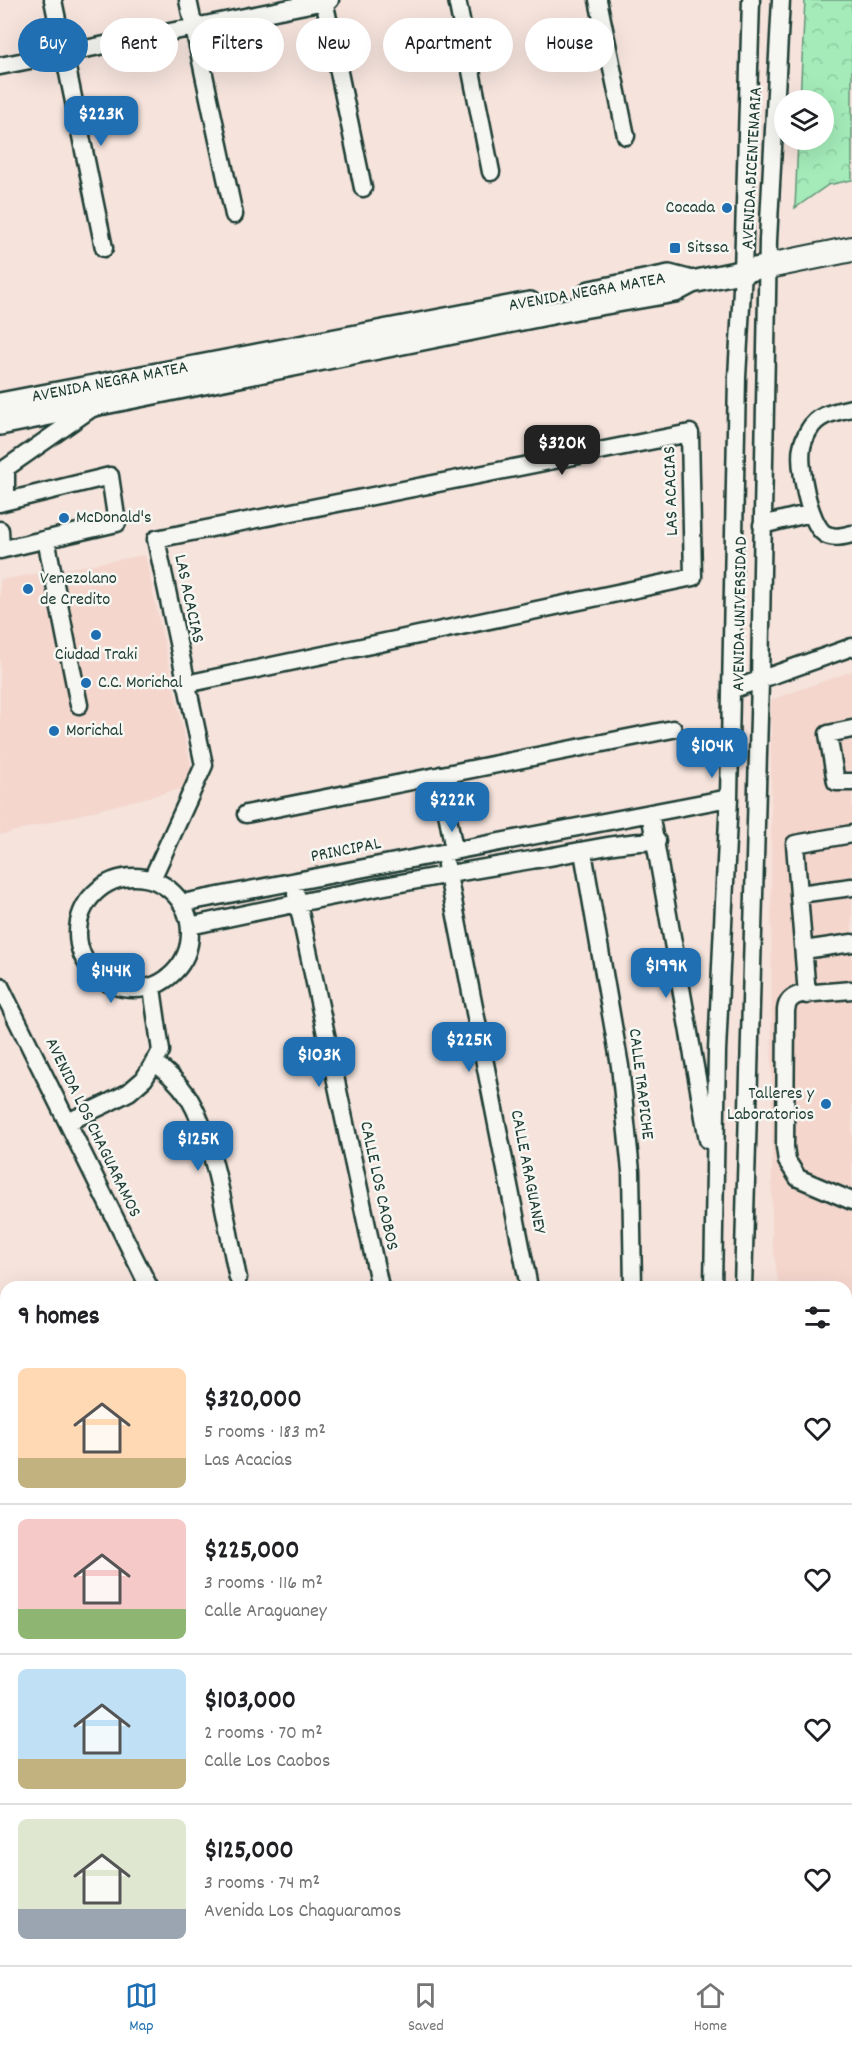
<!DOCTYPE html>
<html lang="en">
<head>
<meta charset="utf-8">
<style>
  body { margin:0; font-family:Dekko,sans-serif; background:#f6f6f6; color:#202124; height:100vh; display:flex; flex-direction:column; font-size:22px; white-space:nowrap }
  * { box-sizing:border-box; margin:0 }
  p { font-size:20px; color:#757577 }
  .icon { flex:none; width:33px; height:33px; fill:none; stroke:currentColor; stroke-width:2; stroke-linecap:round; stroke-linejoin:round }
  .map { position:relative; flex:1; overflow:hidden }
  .side { position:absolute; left:0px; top:1281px; width:852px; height:684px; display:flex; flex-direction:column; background:#fff; border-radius:18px 18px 0 0; box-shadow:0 6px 24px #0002 }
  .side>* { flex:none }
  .hud { position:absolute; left:18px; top:18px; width:816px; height:54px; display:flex; gap:12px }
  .controls { position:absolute; left:774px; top:90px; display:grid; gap:12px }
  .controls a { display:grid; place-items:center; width:60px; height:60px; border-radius:50%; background:#fff; box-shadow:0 6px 24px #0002; font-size:30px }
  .price { position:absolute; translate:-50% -51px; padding:0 14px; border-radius:12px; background:#1f6fb2; color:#fff; font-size:20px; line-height:39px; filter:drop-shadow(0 2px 3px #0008) }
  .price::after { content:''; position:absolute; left:50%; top:36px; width:18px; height:14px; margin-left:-9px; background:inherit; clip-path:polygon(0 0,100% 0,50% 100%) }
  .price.active { background:#222; color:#fff }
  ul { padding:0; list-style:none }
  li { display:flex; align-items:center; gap:18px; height:150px; padding:0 18px }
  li+li { border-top:2px solid #e0e0e0 }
  li span { display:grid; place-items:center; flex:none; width:168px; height:120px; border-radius:9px; color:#555 }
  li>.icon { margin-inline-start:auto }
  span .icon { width:72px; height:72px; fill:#fffc; stroke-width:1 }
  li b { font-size:26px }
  h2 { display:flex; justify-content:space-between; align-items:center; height:72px; padding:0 18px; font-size:26px }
  .chip { padding:0 21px; border-radius:27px; background:#fff; box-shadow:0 6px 24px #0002; font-size:21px; line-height:54px }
  .chip.active { background:#1f6fb2; color:#fff }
  .tabs { display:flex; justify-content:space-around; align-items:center; height:84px; border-top:2px solid #e0e0e0; background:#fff; font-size:16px; color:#757577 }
  .tabs a { display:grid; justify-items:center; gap:3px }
  .tabs .active { color:#1f6fb2 }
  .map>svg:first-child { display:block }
  .built { fill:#f4d6cd }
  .forest { fill:url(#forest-crowns); stroke:#629476; stroke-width:1.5 }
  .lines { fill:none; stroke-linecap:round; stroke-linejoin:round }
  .river { stroke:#7fc7e0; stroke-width:32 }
  .minor-casing { stroke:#1f3d34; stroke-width:21 }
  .major-casing { stroke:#1f3d34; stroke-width:26 }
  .highway-casing { stroke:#1f3d34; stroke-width:28 }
  .minor { stroke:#f6f6f2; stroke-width:16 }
  .major { stroke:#f6f6f2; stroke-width:21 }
  .highway { stroke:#f6f6f2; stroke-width:24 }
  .poi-dot { fill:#1f6fb2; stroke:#f6f6f2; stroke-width:2 }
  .labels { text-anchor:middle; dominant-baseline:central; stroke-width:5; stroke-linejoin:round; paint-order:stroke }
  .street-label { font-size:18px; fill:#1f3d34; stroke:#f6f6f2 }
  .poi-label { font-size:18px; fill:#1f3d34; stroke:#f6f6f2; text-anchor:start }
</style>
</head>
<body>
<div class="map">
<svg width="852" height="1965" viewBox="0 0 852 1965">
  <defs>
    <pattern id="forest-crowns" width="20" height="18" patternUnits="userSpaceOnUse" patternTransform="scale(1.5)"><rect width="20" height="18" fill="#a4ebb9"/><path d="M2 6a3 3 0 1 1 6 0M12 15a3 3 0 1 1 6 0" fill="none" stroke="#8dcaa0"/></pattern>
  </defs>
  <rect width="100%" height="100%" fill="#f5e3dc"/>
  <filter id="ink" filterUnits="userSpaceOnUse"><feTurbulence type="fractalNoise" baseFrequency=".0167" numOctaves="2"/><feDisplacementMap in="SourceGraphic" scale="12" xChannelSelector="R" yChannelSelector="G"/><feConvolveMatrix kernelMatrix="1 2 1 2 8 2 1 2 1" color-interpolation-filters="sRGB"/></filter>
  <g filter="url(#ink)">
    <!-- built -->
    <path class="built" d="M145,555L195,785L0,835V580Z
      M852,671V1458L846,1460V1287H779L772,1240L771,700Z"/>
    <!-- forest -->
    <path class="forest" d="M805,0H852V180L828,185L795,208L798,140H824V100H800Z
      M233,1959H364L354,1965H223Z"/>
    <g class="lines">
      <!-- river -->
      <path class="river" d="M0,1356L6,1363
        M846,1885L852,1894"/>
      <!-- minor casing -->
      <g class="minor-casing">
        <path id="minor" d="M53,0L104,248
          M188,0L234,215
          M324,0L363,188
          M457,0L491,172
          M598,0L626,136
          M0,66L330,0
          M852,408C835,412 818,414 809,430C806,435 803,442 802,447C798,465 809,524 825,534C834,539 843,536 852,534
          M0,503L3,502L6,493V468L95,406
          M762,525L811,513
          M0,530L1,550
          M46,539L79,705
          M0,550L117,523L110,476L3,502
          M731,690L852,647
          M852,729L828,734L836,782H852
          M440,775L454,850
          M650,813L708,1140
          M246,814L673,729
          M583,852L620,1066L631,1171L633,1287
          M446,865L529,1287
          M78 933a56 56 0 1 1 112 0a56 56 0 1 1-112 0Z
          M152,879L204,765L156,539L690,433L693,577L186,684
          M296,894L380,1287
          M799,894L852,887
          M182,903L729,798
          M190,926C303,901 416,879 531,860C572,854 614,842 657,841
          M804,950L852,943
          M0,986L149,1287
          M852,990L802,994C792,996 787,1001 786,1010L785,1147L787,1161L798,1178L852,1201
          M807,995L795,844L852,834
          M154,1062C167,1072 178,1082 187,1095C216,1141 226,1224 238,1278
          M68,1122L108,1103L129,1092L144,1079L161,1051L152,988
          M713,1287L717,1051L729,798L737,377L743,271L751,0
          M743,1287L760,681L768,240L781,0
          M846,1639L852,1653
          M0,1700L6,1697
          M846,1702L852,1716
          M846,1757L852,1756
          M846,1788L852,1786
          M846,1831L852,1839
          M622,1959L626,1965
          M787,1959L791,1965
          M160,1965L172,1959
          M516,1965L524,1959"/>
      </g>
      <!-- major casing -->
      <g class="major-casing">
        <path id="major" d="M590,292L669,276L692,282
          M0,404L530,303
          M0,424L577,308L675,291L692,282L769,266"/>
      </g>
      <!-- highway casing -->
      <g class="highway-casing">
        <path id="highway" d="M769,266L852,249"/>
      </g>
      <!-- minor -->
      <use href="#minor" class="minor"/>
      <!-- major -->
      <use href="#major" class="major"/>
      <!-- highway -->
      <use href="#highway" class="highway"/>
    </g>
  </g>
  <!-- markers -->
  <g class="poi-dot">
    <circle cx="727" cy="208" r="6"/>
    <rect x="669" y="242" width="12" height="12" rx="3"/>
    <circle cx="64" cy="518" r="6"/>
    <circle cx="28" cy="589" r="6"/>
    <circle cx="96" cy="635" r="6"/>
    <circle cx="86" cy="683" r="6"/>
    <circle cx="54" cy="731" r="6"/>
    <circle cx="826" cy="1104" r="6"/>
  </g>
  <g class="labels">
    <!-- street labels -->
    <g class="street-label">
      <text transform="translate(753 168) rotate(-87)">AVENIDA BICENTENARIA</text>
      <text transform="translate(587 293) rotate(-10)">AVENIDA NEGRA MATEA</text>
      <text transform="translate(110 383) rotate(-11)">AVENIDA NEGRA MATEA</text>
      <text transform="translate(672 491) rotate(-92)">LAS ACACIAS</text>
      <text transform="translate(188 599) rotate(78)">LAS ACACIAS</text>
      <text transform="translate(741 614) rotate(-89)">AVENIDA UNIVERSIDAD</text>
      <text transform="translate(346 851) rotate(-11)">PRINCIPAL</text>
      <text transform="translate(640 1084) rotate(83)">CALLE TRAPICHE</text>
      <text transform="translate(92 1128) rotate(64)">AVENIDA LOS CHAGUARAMOS</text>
      <text transform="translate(527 1172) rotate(79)">CALLE ARAGUANEY</text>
      <text transform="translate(378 1186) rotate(78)">CALLE LOS CAOBOS</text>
    </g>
    <!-- poi labels -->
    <g class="poi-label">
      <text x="715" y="208" text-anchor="end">Cocada</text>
      <text x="687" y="248">Sitssa</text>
      <text x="76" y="518">McDonald's</text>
      <text x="40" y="579">Venezolano<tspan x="40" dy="21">de Credito</tspan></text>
      <text x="96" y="655" text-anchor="middle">Ciudad Traki</text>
      <text x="98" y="683">C.C. Morichal</text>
      <text x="66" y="731">Morichal</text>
      <text x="814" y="1094" text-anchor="end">Talleres y<tspan x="814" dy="21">Laboratorios</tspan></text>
    </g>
  </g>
</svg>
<div class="controls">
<a><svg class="icon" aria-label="layers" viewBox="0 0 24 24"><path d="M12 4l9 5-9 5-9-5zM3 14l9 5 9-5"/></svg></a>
</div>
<b class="price" style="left:101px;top:147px">$223K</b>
<b class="price active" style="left:562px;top:476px">$320K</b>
<b class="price" style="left:712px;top:779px">$104K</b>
<b class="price" style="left:452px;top:833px">$222K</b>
<b class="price" style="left:666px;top:999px">$199K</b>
<b class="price" style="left:111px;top:1004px">$144K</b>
<b class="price" style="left:469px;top:1073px">$225K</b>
<b class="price" style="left:319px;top:1088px">$103K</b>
<b class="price" style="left:198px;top:1172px">$125K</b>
<div class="hud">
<a class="chip active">Buy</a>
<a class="chip">Rent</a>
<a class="chip">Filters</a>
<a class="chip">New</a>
<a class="chip">Apartment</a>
<a class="chip">House</a>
</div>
<section class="side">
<h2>9 homes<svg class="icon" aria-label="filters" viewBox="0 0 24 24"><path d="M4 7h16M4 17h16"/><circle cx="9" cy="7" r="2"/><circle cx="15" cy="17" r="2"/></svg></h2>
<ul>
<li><span style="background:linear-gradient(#ffd9b3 75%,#c2b280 0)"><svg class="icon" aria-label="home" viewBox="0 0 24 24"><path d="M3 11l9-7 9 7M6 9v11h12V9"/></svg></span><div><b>$320,000</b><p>5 rooms · 183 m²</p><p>Las Acacias</p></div><svg class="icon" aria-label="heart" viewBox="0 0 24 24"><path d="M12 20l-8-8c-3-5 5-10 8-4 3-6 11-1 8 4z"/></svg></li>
<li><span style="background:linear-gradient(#f6c9c9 75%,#8fb573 0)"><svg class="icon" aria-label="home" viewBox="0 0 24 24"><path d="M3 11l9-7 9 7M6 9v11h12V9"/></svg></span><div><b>$225,000</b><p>3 rooms · 116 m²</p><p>Calle Araguaney</p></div><svg class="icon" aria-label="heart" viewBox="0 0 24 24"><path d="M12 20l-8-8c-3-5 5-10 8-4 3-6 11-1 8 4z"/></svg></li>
<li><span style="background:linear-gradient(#bfe0f5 75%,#c2b280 0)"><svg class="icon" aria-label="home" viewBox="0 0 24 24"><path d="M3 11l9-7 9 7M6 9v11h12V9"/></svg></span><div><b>$103,000</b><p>2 rooms · 70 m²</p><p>Calle Los Caobos</p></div><svg class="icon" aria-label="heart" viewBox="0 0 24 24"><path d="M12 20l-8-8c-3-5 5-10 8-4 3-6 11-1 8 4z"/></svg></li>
<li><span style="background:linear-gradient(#dfe7d0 75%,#9aa5b1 0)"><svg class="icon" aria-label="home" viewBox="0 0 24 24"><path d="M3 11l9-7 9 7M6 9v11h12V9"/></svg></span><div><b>$125,000</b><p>3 rooms · 74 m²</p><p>Avenida Los Chaguaramos</p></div><svg class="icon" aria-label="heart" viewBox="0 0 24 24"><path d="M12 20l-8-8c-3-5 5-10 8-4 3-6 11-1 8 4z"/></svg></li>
</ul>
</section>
</div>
<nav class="tabs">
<a class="active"><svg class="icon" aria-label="map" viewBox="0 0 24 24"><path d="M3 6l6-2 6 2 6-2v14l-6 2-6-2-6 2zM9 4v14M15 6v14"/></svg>Map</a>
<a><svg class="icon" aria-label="saved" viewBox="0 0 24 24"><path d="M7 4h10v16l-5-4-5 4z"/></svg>Saved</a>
<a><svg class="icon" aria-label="home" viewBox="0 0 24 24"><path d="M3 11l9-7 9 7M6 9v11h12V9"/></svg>Home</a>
</nav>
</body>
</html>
